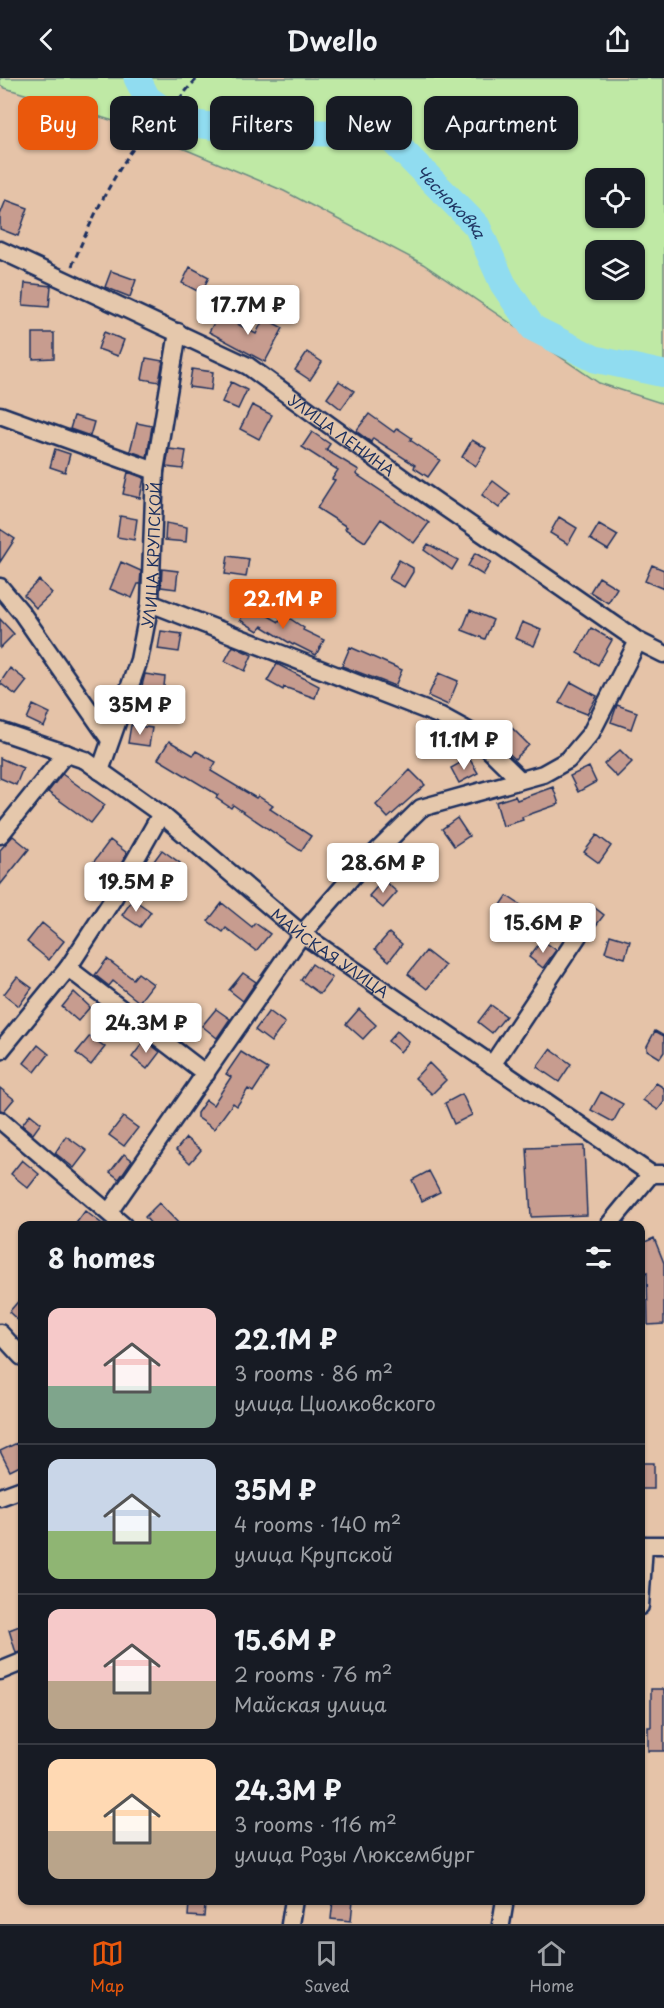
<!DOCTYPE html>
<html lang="en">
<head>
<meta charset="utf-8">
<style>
  body { margin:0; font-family:"Playpen Sans",sans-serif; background:#242831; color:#f1f3f6; height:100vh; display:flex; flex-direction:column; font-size:22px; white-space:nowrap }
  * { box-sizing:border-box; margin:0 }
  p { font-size:20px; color:#9ea1a6 }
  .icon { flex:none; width:33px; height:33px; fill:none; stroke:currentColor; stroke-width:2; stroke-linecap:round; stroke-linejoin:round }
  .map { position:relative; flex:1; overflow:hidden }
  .drawer { position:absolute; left:18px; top:1143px; width:627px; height:684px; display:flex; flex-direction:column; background:#171b24; border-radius:12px; box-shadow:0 2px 4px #0004 }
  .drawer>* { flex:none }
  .guide { position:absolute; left:18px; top:18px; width:628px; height:54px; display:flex; gap:12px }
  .buttons { position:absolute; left:585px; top:90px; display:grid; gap:12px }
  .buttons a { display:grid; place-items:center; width:60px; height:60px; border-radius:12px; background:#171b24; box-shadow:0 2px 4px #0004; font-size:30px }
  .price { position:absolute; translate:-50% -51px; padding:0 14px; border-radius:6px; background:#fff; color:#222; font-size:20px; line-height:39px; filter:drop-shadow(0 2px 3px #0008) }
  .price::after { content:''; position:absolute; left:50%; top:36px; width:18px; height:14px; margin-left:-9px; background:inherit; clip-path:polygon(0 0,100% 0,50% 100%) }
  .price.current { background:#ea580c; color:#fff }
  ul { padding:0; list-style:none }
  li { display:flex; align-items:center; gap:18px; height:150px; padding:0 30px }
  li+li { border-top:2px solid #363941 }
  li span { display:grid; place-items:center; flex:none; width:168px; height:120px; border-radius:12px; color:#555 }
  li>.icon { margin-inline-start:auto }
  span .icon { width:72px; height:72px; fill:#fffc; stroke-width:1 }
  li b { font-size:26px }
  h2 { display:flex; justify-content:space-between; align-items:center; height:72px; padding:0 30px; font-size:26px }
  .chip { padding:0 21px; border-radius:12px; background:#171b24; box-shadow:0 2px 4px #0004; font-size:21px; line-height:54px }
  .chip.current { background:#ea580c; color:#fff }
  header { display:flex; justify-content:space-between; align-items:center; height:78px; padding:0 30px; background:#171b24; font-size:27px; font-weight:600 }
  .menu { display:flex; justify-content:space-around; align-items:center; height:84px; border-top:2px solid #363941; background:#171b24; font-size:16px; color:#9ea1a6 }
  .menu a { display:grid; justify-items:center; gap:3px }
  .menu .current { color:#ea580c }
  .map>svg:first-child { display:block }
  .green { fill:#bfe9a5; stroke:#6d8c82; stroke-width:1.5; fill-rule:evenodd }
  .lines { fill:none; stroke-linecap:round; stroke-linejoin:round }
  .river { stroke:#90dcf0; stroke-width:27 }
  .building { fill:#c79c8f; stroke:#1b2f5e; stroke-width:1.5 }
  .minor-casing { stroke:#1b2f5e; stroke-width:21 }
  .path { stroke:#1b2f5e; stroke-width:3; stroke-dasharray:6 4.5; stroke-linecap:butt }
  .minor { stroke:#e5c8ac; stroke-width:16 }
  .labels { text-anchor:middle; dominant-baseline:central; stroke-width:5; stroke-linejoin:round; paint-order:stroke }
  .street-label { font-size:15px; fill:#1b2f5e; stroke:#e5c8ac }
  .water-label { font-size:16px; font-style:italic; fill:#213865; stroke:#e5c8ac }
</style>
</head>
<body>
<header><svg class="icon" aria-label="back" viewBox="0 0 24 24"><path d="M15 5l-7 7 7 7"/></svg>Dwello<svg class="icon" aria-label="share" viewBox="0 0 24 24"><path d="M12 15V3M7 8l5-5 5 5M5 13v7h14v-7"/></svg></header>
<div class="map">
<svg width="664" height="1846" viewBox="0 0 664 1846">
  <rect width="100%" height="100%" fill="#e5c3a8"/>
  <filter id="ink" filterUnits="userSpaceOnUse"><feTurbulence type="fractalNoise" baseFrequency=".0167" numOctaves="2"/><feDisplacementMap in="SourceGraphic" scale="12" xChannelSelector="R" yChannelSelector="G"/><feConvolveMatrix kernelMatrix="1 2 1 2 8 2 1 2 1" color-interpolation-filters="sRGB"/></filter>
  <g filter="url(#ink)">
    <!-- green -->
    <path class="green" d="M0,0H664V326L599,305L423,186L284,113L130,48L5,10L0,7ZM596,100H634V140H596ZM596,172H634V212H596Z"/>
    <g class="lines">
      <!-- river -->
      <path class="river" id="s1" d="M137,0L147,20L180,44L258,54L386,56L477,148L503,206L533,250L595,281L664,296"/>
    </g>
    <!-- building -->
    <path class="building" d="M6,122L28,130L18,158L0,151V137Z
      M190,189L209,199L201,215L182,205Z
      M111,193L136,202L130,219L105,209Z
      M25,205L51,208L49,229L23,227Z
      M219,236L256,256L264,240L283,250L265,284L209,254Z
      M104,254L124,262L118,278L98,271Z
      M33,255H54V280L33,281Z
      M307,274L322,284L310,302L295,292Z
      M146,280L163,283L159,304L142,301Z
      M192,291L213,294L211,312L189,309Z
      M339,303L354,313L341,331L327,320Z
      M231,304L247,312L238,331L222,324Z
      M252,327L272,337L259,361L240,351Z
      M369,336L394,354L397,350L412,360L410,362L440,382L428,399L414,390L415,387L373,360L371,364L356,353Z
      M74,338L94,344L90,358L70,351Z
      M137,345L152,348L147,379L130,373Z
      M312,354L330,366L326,372L359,392L356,396L429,445L414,465L381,441L365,464L345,451L347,449L317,430L335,402L332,401L338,392L302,369Z
      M472,362L486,370L476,388L462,379Z
      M55,371L70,376L65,394L50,389Z
      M169,371L186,373L183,391L166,389Z
      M128,394L144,400L140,420L123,416Z
      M493,403L510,416L499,430L482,417Z
      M120,438L137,441L134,462L117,459Z
      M559,439L577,450L568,466L550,455Z
      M166,445L187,449L186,464L165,462Z
      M599,446L618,457L608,472L590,461Z
      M0,451L15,461L0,484Z
      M428,466L458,482L452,492L424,472Z
      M475,475L491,484L483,497L468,488Z
      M228,478L249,481L246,499L225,496Z
      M399,482L413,490V494L404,509L389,501Z
      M121,484L141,493L140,506H138L132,520L110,511Z
      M652,487L664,492V511L645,503Z
      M162,491L178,493L176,511L161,509Z
      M599,499L617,510L608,525L590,514Z
      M39,502L52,515L36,530L24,517Z
      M249,527L279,544L283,536L304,550L303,552L324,562L316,577L294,566L293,567L262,548L258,553L240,542Z
      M470,532L493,542L485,561L462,552Z
      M0,541L14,556L0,570Z
      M522,544L541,552L534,568L515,560Z
      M591,550L612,562L598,587L577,575Z
      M161,553L182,556L179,574L158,571Z
      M233,568L252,577L245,593L225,583Z
      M350,569L402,592L395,608L342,588Z
      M277,586L319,608L315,620L284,609L283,612L267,603Z
      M10,590L27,603L16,617L0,605Z
      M439,595L458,603L448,627L428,618Z
      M145,596L165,599L162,627L138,623Z
      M571,604L597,618L587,636L559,625Z
      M33,627L50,635L44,649L27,641Z
      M617,627L637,634L631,651L611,644Z
      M131,647L152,650L149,668L128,665Z
      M512,650L529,667L515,681L498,665Z
      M169,663L193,677L196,673L216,684L211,693L256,720L258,718L273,728L270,731L311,758L301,773L233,727L231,730L216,720L218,717L158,681Z
      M620,672L632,684L617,699L604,686Z
      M0,680L23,690L16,707L0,700Z
      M469,680L478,695L459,705L451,690Z
      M589,689L596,704L578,714L570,698Z
      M410,692L425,707L388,740L376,727Z
      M62,696L105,727L91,745L48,714Z
      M553,709L559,726L522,739L523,742L503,748L496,724L515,718L517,722Z
      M457,740L469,758L454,768L442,751Z
      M597,757L611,768L599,785L584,774Z
      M13,758L29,771L0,807V772Z
      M110,762L127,775L112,802L92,786Z
      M162,772L180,785L169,800L151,787Z
      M383,802L397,814L383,830L369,818Z
      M507,818L525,830L515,845L497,833Z
      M133,821L151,834L140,849L122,837Z
      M222,825L252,849L255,845L270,856L256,873L226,850L223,854L208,843Z
      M590,826L604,837L591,854L577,843Z
      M42,845L64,863L49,882L27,864Z
      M389,855L402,866L389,883L375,871Z
      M610,857L630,863L625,880L605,874Z
      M542,862L556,872L543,890L529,879Z
      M426,873L445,888L427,911L408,896Z
      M107,881L133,901L138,895L153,906L139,924L113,903L109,908L95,897Z
      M312,886L332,900L320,916L301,902Z
      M243,895L256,904L243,923L229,912Z
      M17,899L32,910L19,928L4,916Z
      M74,914L90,929L78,943L62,929Z
      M157,925L170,935L160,948L147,938Z
      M491,927L506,938L492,955L478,944Z
      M216,931L230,941L217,960L202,948Z
      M359,931L376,947L363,961L346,946Z
      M269,933L285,945L271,964L255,952Z
      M397,953L409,964L400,974L388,963Z
      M655,953L664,958V974L660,980L647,972V968Z
      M90,958L105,969L91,987L76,975Z
      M145,962L160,974L147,991L132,979Z
      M38,967L49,976L35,994L24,985Z
      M550,971L571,986L559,1004L537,989Z
      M241,974L268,991L253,1014L248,1011L237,1028L233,1025L214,1051L197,1039V1035L206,1022L213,1027L231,999L226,996Z
      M429,985L446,1002L432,1016L415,1000Z
      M656,1005L664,1010V1024L658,1032L643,1022Z
      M0,1010L14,1021L4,1033L0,1032Z
      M601,1014L623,1026L613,1044L591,1032Z
      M462,1016L472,1037L454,1046L445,1025Z
      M30,1036L41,1045L33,1056L22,1047Z
      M123,1039L138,1050L124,1068L109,1057Z
      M66,1058L87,1073L74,1090L55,1075Z
      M186,1060L201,1072L190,1085L176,1072Z
      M584,1068L587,1137L531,1139L527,1070Z
      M124,1076L132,1082L119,1101L110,1094Z
      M22,1082L39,1096L28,1110L11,1096Z
      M429,1093L440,1114L422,1123L412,1102Z
      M159,1125L181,1148H153L145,1139Z
      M85,1133L105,1148H74Z
      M654,1160L664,1185V1246L648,1247L647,1194L640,1197V1166Z
      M22,1219V1246L9,1234Z
      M17,1365L22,1376V1387L10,1393L0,1373Z
      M640,1385H654V1411H640Z
      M22,1547V1574L16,1575L9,1552Z
      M651,1611H664V1673H648V1649H651Z
      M333,1822H353L351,1843L331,1841Z
      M189,1825L205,1826L204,1839L188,1838Z"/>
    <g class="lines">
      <!-- minor casing -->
      <g class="minor-casing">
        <g id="minor">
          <path id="s2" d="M0,172L248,288L408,404L501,468L638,563L664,576"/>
          <path d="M0,337L155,393"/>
          <path d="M0,509L21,534L110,662"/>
          <path d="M150,525L441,638L472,655L520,702"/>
          <path id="s3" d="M0,653L85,682L161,736L302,856L651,1096H664"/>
          <path id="s4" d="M100,693L139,582L150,525L155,393L178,254"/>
          <path d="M0,757L66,675"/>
          <path d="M68,890L206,996"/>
          <path d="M0,973L68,890L113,821L161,736"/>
          <path d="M492,987L578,858"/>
          <path d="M0,1042L124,1148"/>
          <path d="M109,1134L302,856L357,793L421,730L543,696L568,682L591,655L638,563"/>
          <path d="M608,1148L651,1096"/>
          <path d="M0,1255L22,1279"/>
          <path d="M0,1419L22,1411"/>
          <path d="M640,1467H664"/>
          <path d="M640,1528L644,1467"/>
          <path d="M0,1593L22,1584"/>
          <path d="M290,1846L294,1822"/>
          <path d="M501,1846L505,1822"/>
        </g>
      </g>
      <!-- path -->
      <path class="path" d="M72,188C91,142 116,89 149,50C155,41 165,36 173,28C182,19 188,9 198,0"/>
      <!-- minor -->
      <use href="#minor" class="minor"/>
    </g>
  </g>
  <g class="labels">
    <!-- street labels -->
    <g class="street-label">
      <text stroke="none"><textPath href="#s2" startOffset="390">УЛИЦА ЛЕНИНА</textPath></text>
      <text stroke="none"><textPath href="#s4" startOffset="224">УЛИЦА КРУПСКОЙ</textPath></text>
      <text stroke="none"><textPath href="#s3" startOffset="402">МАЙСКАЯ УЛИЦА</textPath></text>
    </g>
    <!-- water labels -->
    <g class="water-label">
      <text stroke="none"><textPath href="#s1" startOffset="364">Чесноковка</textPath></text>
    </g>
  </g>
</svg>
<div class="buttons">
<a><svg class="icon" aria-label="locate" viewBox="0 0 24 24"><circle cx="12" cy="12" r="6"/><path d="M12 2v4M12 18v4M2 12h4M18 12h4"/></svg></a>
<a><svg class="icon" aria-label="layers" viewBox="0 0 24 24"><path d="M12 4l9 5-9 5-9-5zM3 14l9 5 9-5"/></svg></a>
</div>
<b class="price" style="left:248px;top:258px">17.7M ₽</b>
<b class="price current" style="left:283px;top:552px">22.1M ₽</b>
<b class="price" style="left:140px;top:658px">35M ₽</b>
<b class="price" style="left:464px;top:693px">11.1M ₽</b>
<b class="price" style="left:383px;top:816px">28.6M ₽</b>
<b class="price" style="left:136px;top:835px">19.5M ₽</b>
<b class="price" style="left:543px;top:876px">15.6M ₽</b>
<b class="price" style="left:146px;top:976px">24.3M ₽</b>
<div class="guide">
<a class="chip current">Buy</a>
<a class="chip">Rent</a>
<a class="chip">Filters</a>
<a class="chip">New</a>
<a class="chip">Apartment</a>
</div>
<section class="drawer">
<h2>8 homes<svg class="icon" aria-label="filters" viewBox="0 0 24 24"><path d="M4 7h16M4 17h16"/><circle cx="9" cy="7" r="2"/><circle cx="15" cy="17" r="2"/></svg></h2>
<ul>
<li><span style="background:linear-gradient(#f6c9c9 65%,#7fa58c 0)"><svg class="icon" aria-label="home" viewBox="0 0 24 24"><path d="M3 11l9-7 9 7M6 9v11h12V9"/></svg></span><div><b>22.1M ₽</b><p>3 rooms · 86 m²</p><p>улица Циолковского</p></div></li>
<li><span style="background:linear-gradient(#c9d6e8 60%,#8fb573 0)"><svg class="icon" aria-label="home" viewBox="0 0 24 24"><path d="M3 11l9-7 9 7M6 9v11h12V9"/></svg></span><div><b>35M ₽</b><p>4 rooms · 140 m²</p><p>улица Крупской</p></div></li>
<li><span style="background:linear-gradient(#f6c9c9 60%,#b9a48a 0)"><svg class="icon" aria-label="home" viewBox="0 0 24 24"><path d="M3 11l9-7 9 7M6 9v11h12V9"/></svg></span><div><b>15.6M ₽</b><p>2 rooms · 76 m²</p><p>Майская улица</p></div></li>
<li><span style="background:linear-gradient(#ffd9b3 60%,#b9a48a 0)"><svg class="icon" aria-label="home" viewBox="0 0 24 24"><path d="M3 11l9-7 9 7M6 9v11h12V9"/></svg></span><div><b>24.3M ₽</b><p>3 rooms · 116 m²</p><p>улица Розы Люксембург</p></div></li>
</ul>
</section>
</div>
<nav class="menu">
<a class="current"><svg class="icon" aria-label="map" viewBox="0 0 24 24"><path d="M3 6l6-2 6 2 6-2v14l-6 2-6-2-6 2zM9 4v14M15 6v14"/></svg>Map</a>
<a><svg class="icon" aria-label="saved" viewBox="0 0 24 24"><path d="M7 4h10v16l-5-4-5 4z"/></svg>Saved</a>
<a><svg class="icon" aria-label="home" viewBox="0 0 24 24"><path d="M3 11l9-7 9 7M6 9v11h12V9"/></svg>Home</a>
</nav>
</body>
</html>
